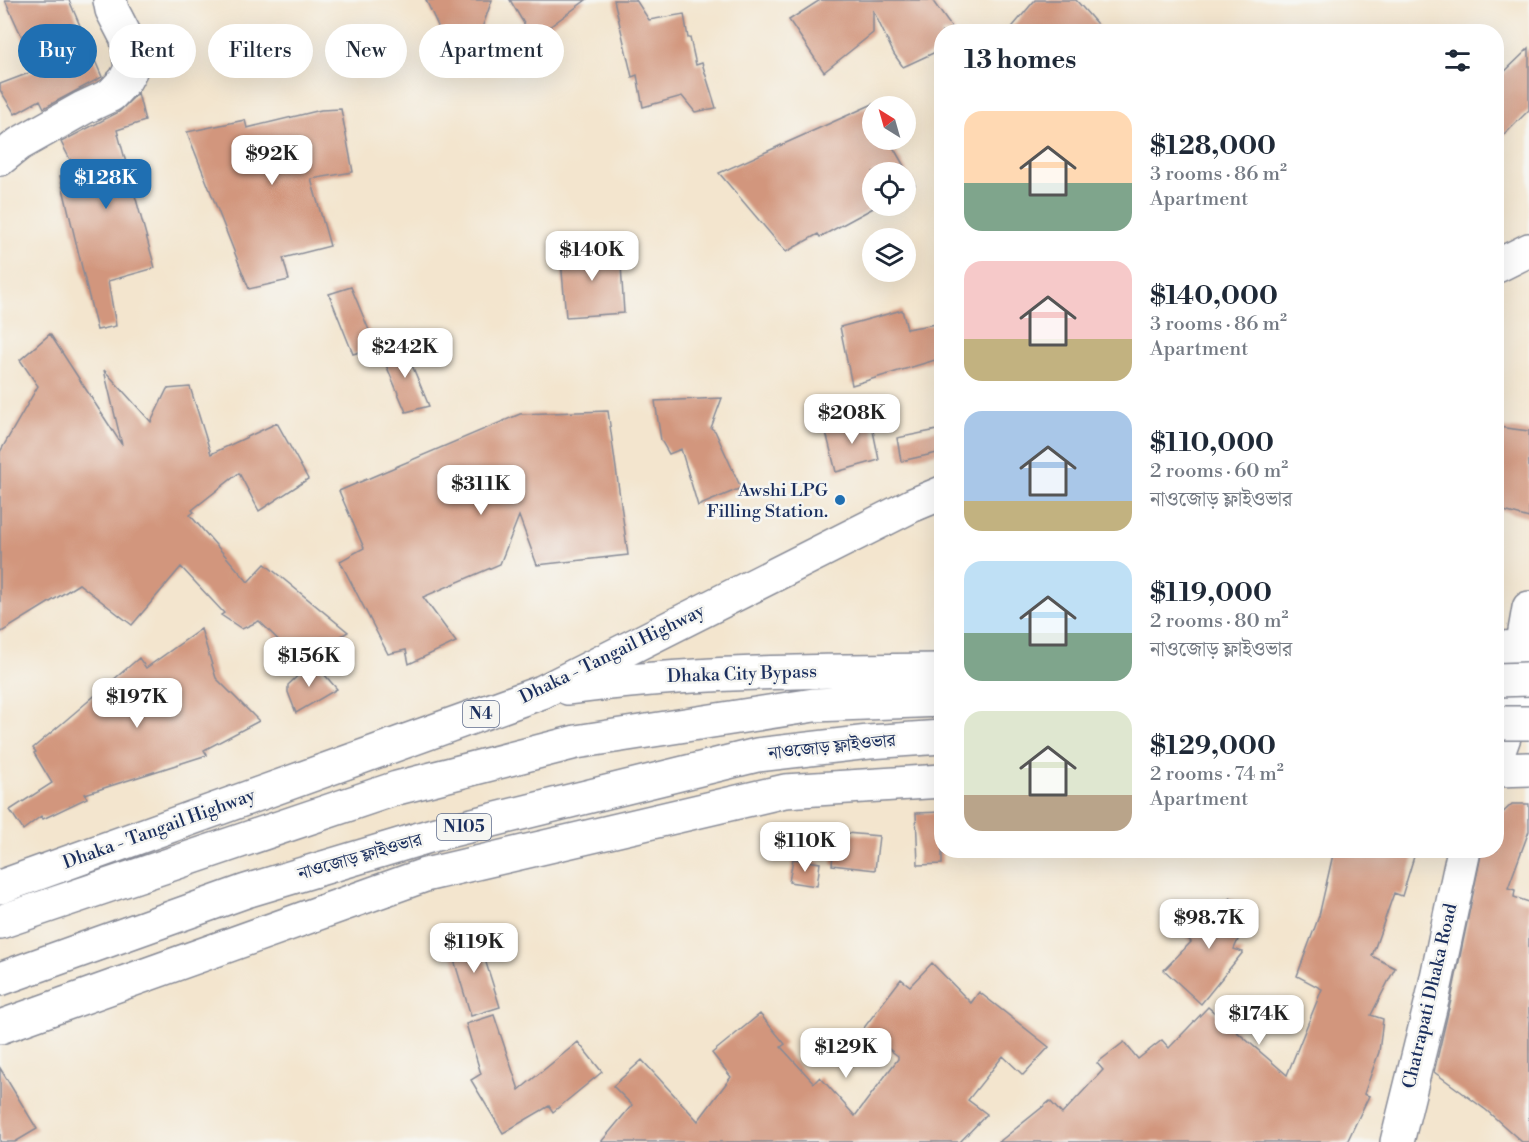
<!DOCTYPE html>
<html lang="en">
<head>
<meta charset="utf-8">
<style>
  body { margin:0; font-family:"Libre Bodoni","Noto Serif Bengali",serif; background:#f2f2f3; color:#1f2937; height:100vh; display:flex; flex-direction:column; font-size:22px; white-space:nowrap }
  * { box-sizing:border-box; margin:0 }
  p { font-size:20px; color:#747a83 }
  .icon { flex:none; width:33px; height:33px; fill:none; stroke:currentColor; stroke-width:2; stroke-linecap:round; stroke-linejoin:round }
  .map { position:relative; flex:1; overflow:hidden }
  .sheet { position:absolute; left:934px; top:24px; width:570px; height:834px; display:flex; flex-direction:column; background:#fff; border-radius:24px; box-shadow:0 6px 24px #0002 }
  .sheet>* { flex:none }
  .hud { position:absolute; left:18px; top:24px; width:570px; height:54px; display:flex; gap:12px }
  .needle { width:39px; rotate:323deg }
  .controls { position:absolute; left:862px; top:96px; display:grid; gap:12px }
  .controls a { display:grid; place-items:center; width:54px; height:54px; border-radius:50%; background:#fff; box-shadow:0 6px 24px #0002; font-size:30px }
  .price { position:absolute; translate:-50% -51px; padding:0 14px; border-radius:12px; background:#fff; color:#222; font-size:20px; line-height:39px; filter:drop-shadow(0 2px 3px #0008) }
  .price::after { content:''; position:absolute; left:50%; top:36px; width:18px; height:14px; margin-left:-9px; background:inherit; clip-path:polygon(0 0,100% 0,50% 100%) }
  .price.current { background:#1f6fb2; color:#fff }
  ul { padding:0; list-style:none }
  li { display:flex; align-items:center; gap:18px; height:150px; padding:0 30px }
  li span { display:grid; place-items:center; flex:none; width:168px; height:120px; border-radius:18px; color:#555 }
  li>.icon { margin-inline-start:auto }
  span .icon { width:72px; height:72px; fill:#fffc; stroke-width:1 }
  li b { font-size:26px }
  h2 { display:flex; justify-content:space-between; align-items:center; height:72px; padding:0 30px; font-size:26px }
  .pill { padding:0 21px; border-radius:27px; background:#fff; box-shadow:0 6px 24px #0002; font-size:21px; line-height:54px }
  .pill.current { background:#1f6fb2; color:#fff }
  .map>svg:first-child { display:block }
  .building { fill:#d2967d }
  .lines { fill:none; stroke-linecap:round; stroke-linejoin:round }
  .street-casing { stroke:#878a96; stroke-width:36 }
  .highway-casing { stroke:#878a96; stroke-width:36 }
  .street { stroke:#fff; stroke-width:33 }
  .highway { stroke:#fff; stroke-width:33 }
  .highway-bridge-casing { stroke:#878a96; stroke-width:36; stroke-linecap:butt }
  .highway-bridge { stroke:#fff; stroke-width:33 }
  .poi-dot { fill:#1f6fb2; stroke:#f6f6f2; stroke-width:2 }
  .labels { text-anchor:middle; dominant-baseline:central; stroke-width:5; stroke-linejoin:round; paint-order:stroke }
  .shield { fill:#f6f6f2; stroke:#5d6b8a; stroke-width:1.5 }
  .shield-label { font-size:16px; font-weight:bold; fill:#1b2f5e }
  .poi-label { font-size:18px; fill:#1b2f5e; stroke:#f6f6f2; text-anchor:end }
  .street-label { font-size:18px; fill:#1b2f5e; stroke:#f6f6f2 }
</style>
</head>
<body>
<div class="map">
<svg width="1529" height="1142" viewBox="0 0 1529 1142">
  <rect width="100%" height="100%" fill="#f6f6f2"/>
  <filter id="ink" filterUnits="userSpaceOnUse"><feTurbulence type="fractalNoise" baseFrequency=".0167" numOctaves="2"/><feDisplacementMap in="SourceGraphic" scale="12" xChannelSelector="R" yChannelSelector="G"/><feConvolveMatrix kernelMatrix="1 2 1 2 8 2 1 2 1" color-interpolation-filters="sRGB"/></filter>
  <filter id="wash" filterUnits="userSpaceOnUse"><feTurbulence type="fractalNoise" baseFrequency=".008" numOctaves="4" result="noise"/><feDisplacementMap in="SourceGraphic" scale="24" xChannelSelector="R" yChannelSelector="G"/><feGaussianBlur stdDeviation="1.35" result="paint"/><feColorMatrix in="noise" values="0 0 0 0 0 0 0 0 0 0 0 0 0 0 0 0 0 1.4 0 .05"/><feComposite in="paint" operator="in"/></filter>
  <g filter="url(#wash)">
    <rect width="100%" height="100%" fill="#f3e5ce"/>
    <g id="blocks">
      <!-- building -->
      <path class="building" d="M5,0H69L102,77L44,108L40,100L15,114L0,90V84L37,70Z
        M426,0H492L477,42L455,63Z
        M510,0H586L533,39Z
        M614,0H636L649,20L684,14L688,38H690L696,65L702,63L716,108L695,112L682,96L643,107L637,75L632,77Z
        M820,0H932L955,32H942V49L903,67L894,54L873,10V33L824,72L789,20Z
        M1035,0H1076L1104,32H1008Z
        M1529,48V110L1497,142V79Z
        M138,93L145,121L117,130L155,268L108,281L116,326L97,330L60,176L78,175L61,142L119,112Z
        M873,104V140H889L915,185L906,190V172H873V206H877L820,237L818,234L786,252L719,173Z
        M341,109L353,172L311,179L330,246L283,258L289,280L249,289L187,132L245,120L247,128L321,110Z
        M560,249H620L624,313L566,317Z
        M351,287L376,347L353,354L329,294Z
        M902,310L907,329L942,323V358L852,385L840,327Z
        M50,334L122,445L104,370L151,422L167,389L190,387L211,454L277,423L308,479L259,511L239,473L192,510L194,512L190,515L248,582L265,564L348,632L300,661L259,621L242,629L221,615L224,613L181,567L132,625L79,584L0,633V452L38,386L20,360Z
        M404,346L429,406L406,412L381,353Z
        M722,398L711,428L715,431L741,488L698,506L681,449L669,454L661,440L655,401Z
        M608,411L628,555L537,565L519,516L500,564L423,597L456,642L409,664L406,650L388,654L340,561L364,548L339,491L520,414Z
        M871,421L879,460L836,472L825,428Z
        M1497,427L1529,431V518L1497,509Z
        M942,429V452L901,461L897,438Z
        M201,629L216,678L259,721L204,750L207,755L85,794L87,798L43,819L41,816L23,830L10,810L52,783L34,753L36,752L33,748L139,658L146,668Z
        M308,666H317L337,689L296,713L288,692V685Z
        M1512,804H1529V831L1508,888L1515,890L1514,897L1529,902V1142H1522L1486,1110L1434,1072L1451,1000L1482,850H1497V818Z
        M942,812V864L918,865L916,813Z
        M835,832L879,836L875,870L832,865Z
        M1334,850H1416L1402,896L1394,893L1372,956L1395,968L1371,1015L1383,1019L1379,1052L1364,1094L1369,1096L1347,1142H999L1050,1101L1062,1114L1103,1070L1097,1063L1124,1042L1138,1059L1162,1040L1169,1048L1208,1007L1287,1075L1322,989L1297,976L1319,916Z
        M793,859L820,863L817,886L789,882Z
        M1230,898L1251,910L1234,949L1243,952L1201,1004L1164,970L1191,942L1182,932L1211,909L1219,920Z
        M476,931L500,1007L471,1016L448,940Z
        M932,963L971,1003L979,992L1049,1047L1023,1075L1003,1056L968,1100L987,1114L960,1142H601L632,1105L613,1086L642,1060L698,1121L731,1077L712,1053L760,1014L785,1044L781,1047L814,1083L820,1077L855,1116L898,1059V1056L863,1029L901,979L910,986Z
        M494,1015L519,1090L578,1042L602,1072L553,1112L549,1106L503,1133L471,1080L481,1074L466,1024Z
        M0,1068L37,1129L15,1142H0Z"/>
    </g>
  </g>
  <g filter="url(#ink)">
    <use href="#blocks" fill-opacity="0" stroke="#878a96" stroke-width="1.5"/>
    <g class="lines">
      <!-- street casing -->
      <g class="street-casing">
        <path id="street" d="M0,159L19,144L83,108L111,95L125,80L131,69L127,39L112,10L110,0
          M1497,756L1509,723L1529,608
          M1397,1142L1433,996L1464,850"/>
      </g>
      <!-- highway casing -->
      <g class="highway-casing">
        <path id="highway" d="M1497,266L1529,250
          M1497,648L1529,647
          M568,688C692,671 817,671 942,670
          M1497,770L1529,769
          M0,887L542,692L913,505L942,493
          M0,922L397,788L576,742L814,705L942,700
          M0,979L246,891L436,834L757,755L869,742L942,737
          M0,1027L425,875L785,791L942,781"/>
      </g>
      <!-- street -->
      <use href="#street" class="street"/>
      <!-- highway -->
      <use href="#highway" class="highway"/>
      <!-- highway-bridge casing -->
      <g class="highway-bridge-casing">
        <path id="highway-bridge" d="M1497,680L1529,679
          M1497,723H1529"/>
      </g>
      <!-- highway-bridge -->
      <use href="#highway-bridge" class="highway-bridge"/>
    </g>
  </g>
  <!-- markers -->
  <circle class="poi-dot" cx="840" cy="500" r="6"/>
  <g class="labels">
    <!-- shield labels -->
    <g class="shield">
      <rect x="463" y="701" width="36" height="26" rx="4.5"/>
      <rect x="437" y="814" width="54" height="26" rx="4.5"/>
    </g>
    <g class="shield-label">
      <text x="481" y="714">N4</text>
      <text x="464" y="827">N105</text>
    </g>
    <!-- poi labels -->
    <g class="poi-label">
      <text x="828" y="490">Awshi LPG<tspan x="828" dy="21">Filling Station.</tspan></text>
    </g>
    <!-- street labels -->
    <g class="street-label">
      <text transform="translate(612 654) rotate(-26)">Dhaka - Tangail Highway</text>
      <text transform="translate(742 674) rotate(-2)">Dhaka City Bypass</text>
      <text transform="translate(832 747) rotate(-6)">নাওজোড় ফ্লাইওভার</text>
      <text transform="translate(159 829) rotate(-20)">Dhaka - Tangail Highway</text>
      <text transform="translate(360 857) rotate(-16)">নাওজোড় ফ্লাইওভার</text>
      <text transform="translate(1430 996) rotate(-77)">Chatrapati Dhaka Road</text>
    </g>
  </g>
</svg>
<div class="controls">
<a><svg class="needle" viewBox="-14 -14 28 28"><path d="M0-13l5 13h-10z" fill="#e53935"/><path d="M0 13l5-13h-10z" fill="#747a83"/></svg></a>
<a><svg class="icon" aria-label="locate" viewBox="0 0 24 24"><circle cx="12" cy="12" r="6"/><path d="M12 2v4M12 18v4M2 12h4M18 12h4"/></svg></a>
<a><svg class="icon" aria-label="layers" viewBox="0 0 24 24"><path d="M12 4l9 5-9 5-9-5zM3 14l9 5 9-5"/></svg></a>
</div>
<b class="price" style="left:272px;top:186px">$92K</b>
<b class="price current" style="left:106px;top:210px">$128K</b>
<b class="price" style="left:592px;top:282px">$140K</b>
<b class="price" style="left:405px;top:379px">$242K</b>
<b class="price" style="left:852px;top:445px">$208K</b>
<b class="price" style="left:481px;top:516px">$311K</b>
<b class="price" style="left:309px;top:688px">$156K</b>
<b class="price" style="left:137px;top:729px">$197K</b>
<b class="price" style="left:805px;top:873px">$110K</b>
<b class="price" style="left:1209px;top:950px">$98.7K</b>
<b class="price" style="left:474px;top:974px">$119K</b>
<b class="price" style="left:1259px;top:1046px">$174K</b>
<b class="price" style="left:846px;top:1079px">$129K</b>
<div class="hud">
<a class="pill current">Buy</a>
<a class="pill">Rent</a>
<a class="pill">Filters</a>
<a class="pill">New</a>
<a class="pill">Apartment</a>
</div>
<section class="sheet">
<h2>13 homes<svg class="icon" aria-label="filters" viewBox="0 0 24 24"><path d="M4 7h16M4 17h16"/><circle cx="9" cy="7" r="2"/><circle cx="15" cy="17" r="2"/></svg></h2>
<ul>
<li><span style="background:linear-gradient(#ffd9b3 60%,#7fa58c 0)"><svg class="icon" aria-label="home" viewBox="0 0 24 24"><path d="M3 11l9-7 9 7M6 9v11h12V9"/></svg></span><div><b>$128,000</b><p>3 rooms · 86 m²</p><p>Apartment</p></div></li>
<li><span style="background:linear-gradient(#f6c9c9 65%,#c2b280 0)"><svg class="icon" aria-label="home" viewBox="0 0 24 24"><path d="M3 11l9-7 9 7M6 9v11h12V9"/></svg></span><div><b>$140,000</b><p>3 rooms · 86 m²</p><p>Apartment</p></div></li>
<li><span style="background:linear-gradient(#a9c7e8 75%,#c2b280 0)"><svg class="icon" aria-label="home" viewBox="0 0 24 24"><path d="M3 11l9-7 9 7M6 9v11h12V9"/></svg></span><div><b>$110,000</b><p>2 rooms · 60 m²</p><p>নাওজোড় ফ্লাইওভার</p></div></li>
<li><span style="background:linear-gradient(#bfe0f5 60%,#7fa58c 0)"><svg class="icon" aria-label="home" viewBox="0 0 24 24"><path d="M3 11l9-7 9 7M6 9v11h12V9"/></svg></span><div><b>$119,000</b><p>2 rooms · 80 m²</p><p>নাওজোড় ফ্লাইওভার</p></div></li>
<li><span style="background:linear-gradient(#dfe7d0 70%,#b9a48a 0)"><svg class="icon" aria-label="home" viewBox="0 0 24 24"><path d="M3 11l9-7 9 7M6 9v11h12V9"/></svg></span><div><b>$129,000</b><p>2 rooms · 74 m²</p><p>Apartment</p></div></li>
</ul>
</section>
</div>
</body>
</html>
